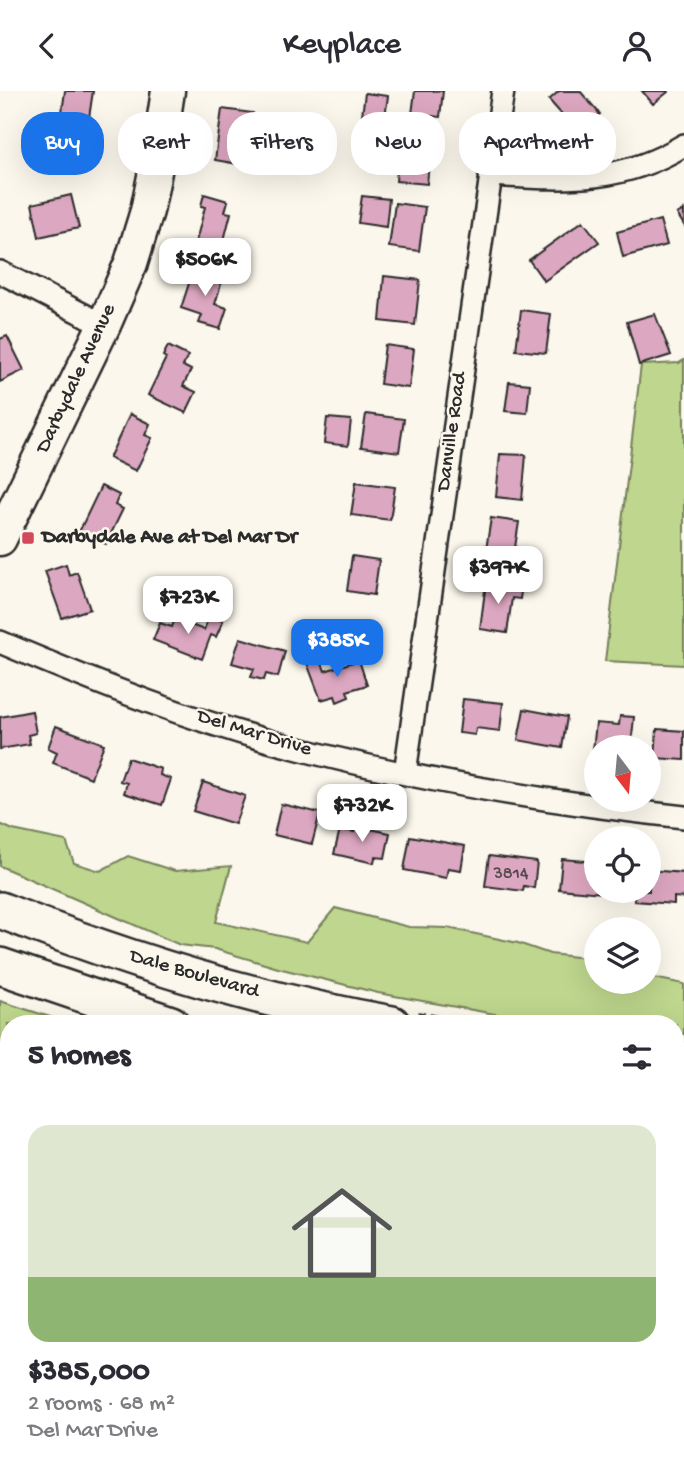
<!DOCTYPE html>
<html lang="en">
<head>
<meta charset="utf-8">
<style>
  body { margin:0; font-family:"Gochi Hand",sans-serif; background:#f2f2f3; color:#2b2b33; height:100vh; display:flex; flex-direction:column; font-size:26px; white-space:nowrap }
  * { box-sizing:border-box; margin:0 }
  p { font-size:23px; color:#7c7c81 }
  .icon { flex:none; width:38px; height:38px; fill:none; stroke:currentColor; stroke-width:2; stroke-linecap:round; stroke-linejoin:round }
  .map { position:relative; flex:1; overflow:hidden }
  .details { position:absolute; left:0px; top:924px; width:684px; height:469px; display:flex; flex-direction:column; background:#fff; border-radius:28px 28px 0 0; box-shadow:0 7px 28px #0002 }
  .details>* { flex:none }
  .hud { position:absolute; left:21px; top:21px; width:642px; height:63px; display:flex; gap:14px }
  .needle { width:46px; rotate:164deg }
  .fabs { position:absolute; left:584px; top:644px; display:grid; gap:14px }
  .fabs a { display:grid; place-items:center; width:77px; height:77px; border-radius:50%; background:#fff; box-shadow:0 7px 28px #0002; font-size:35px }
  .price { position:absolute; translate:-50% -60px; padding:0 16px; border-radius:14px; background:#fff; color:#222; font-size:23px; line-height:46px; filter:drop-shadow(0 2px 4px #0008) }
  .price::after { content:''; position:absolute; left:50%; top:42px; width:21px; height:16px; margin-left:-10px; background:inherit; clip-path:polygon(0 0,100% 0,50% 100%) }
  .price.active { background:#1a73e8; color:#fff }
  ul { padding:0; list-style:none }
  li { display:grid; align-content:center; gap:14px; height:371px; padding:0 28px }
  li span { display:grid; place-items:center; height:217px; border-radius:21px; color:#555 }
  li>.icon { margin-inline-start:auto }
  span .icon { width:126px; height:126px; fill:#fffc; stroke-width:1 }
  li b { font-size:30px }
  h2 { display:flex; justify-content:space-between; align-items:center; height:84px; padding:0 28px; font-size:30px }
  .pill { padding:0 24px; border-radius:28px; background:#fff; box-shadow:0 7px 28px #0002; font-size:24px; line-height:63px }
  .pill.active { background:#1a73e8; color:#fff }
  header { display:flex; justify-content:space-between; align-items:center; height:91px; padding:0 28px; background:#fff; font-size:32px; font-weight:600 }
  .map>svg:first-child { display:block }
  .green { fill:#bed68d; stroke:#74805c; stroke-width:2 }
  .building { fill:#dca7c0; stroke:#2b2b2b; stroke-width:2 }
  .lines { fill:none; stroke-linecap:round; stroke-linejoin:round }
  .street-casing { stroke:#2b2b2b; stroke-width:26 }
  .secondary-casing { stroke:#2b2b2b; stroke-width:37 }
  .primary-casing { stroke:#2b2b2b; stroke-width:40 }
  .path { stroke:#2b2b2b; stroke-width:3.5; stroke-dasharray:7 5; stroke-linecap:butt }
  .street { stroke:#fbf7ec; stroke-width:21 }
  .secondary { stroke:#fbf7ec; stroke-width:32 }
  .primary { stroke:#fbf7ec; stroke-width:35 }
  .poi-dot { fill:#d1495b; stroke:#fbf7ec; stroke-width:2.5 }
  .labels { text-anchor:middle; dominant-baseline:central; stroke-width:5; stroke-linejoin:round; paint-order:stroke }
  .number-label { font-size:18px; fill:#574a50 }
  .street-label { font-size:21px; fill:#2b2b2b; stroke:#fbf7ec }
  .poi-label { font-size:21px; font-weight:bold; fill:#2b2b2b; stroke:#fbf7ec; text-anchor:start }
</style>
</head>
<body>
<header><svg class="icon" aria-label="back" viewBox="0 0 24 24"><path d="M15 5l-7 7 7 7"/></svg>Keyplace<svg class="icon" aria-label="person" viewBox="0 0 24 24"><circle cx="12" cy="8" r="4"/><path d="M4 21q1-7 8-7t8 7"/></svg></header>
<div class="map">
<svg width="684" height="1393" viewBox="0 0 684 1393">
  <rect width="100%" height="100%" fill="#fbf7ec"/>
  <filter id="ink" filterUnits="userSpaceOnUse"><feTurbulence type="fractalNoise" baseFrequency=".0143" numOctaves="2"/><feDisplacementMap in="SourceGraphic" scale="14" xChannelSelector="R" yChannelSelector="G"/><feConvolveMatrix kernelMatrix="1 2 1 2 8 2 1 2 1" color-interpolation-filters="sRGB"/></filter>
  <g filter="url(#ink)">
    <!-- green -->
    <path class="green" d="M684,269V574L605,570L641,274L679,272Z
      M0,733L13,739L66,750L74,772L100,780L128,765L175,780L231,775L216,831L307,851L335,817L409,836L448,837L518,852L550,863L594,868H597V891H649V886L684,893V943L676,942V933H564L517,927L378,902L278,877L215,858L180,854L0,775Z
      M0,910L72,933H9V1019L0,1012Z
      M676,1056L684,1057V1119H676Z
      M282,1384H610L616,1393H282Z
      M655,1384H666L674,1391L684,1390V1393H647Z"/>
    <!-- building -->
    <path class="building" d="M65,0H93L87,40L60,36Z
      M415,0H443L440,26L412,23Z
      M559,0H580L600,23L579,43L549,9Z
      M642,0H667L668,1L653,13Z
      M365,2L388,5L385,26L362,24Z
      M222,18L253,22L248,65L239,64L238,73L215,69Z
      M400,49L431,52L427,93L396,90Z
      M204,103L228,110L225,121L231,122L221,161L195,154L205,116L201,115Z
      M71,104L79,137L39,146L32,113Z
      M362,105L389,108L386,136L358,132Z
      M395,112L425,116L419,160L389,156Z
      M684,119V134L677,123Z
      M660,129L667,154L623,166L617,141Z
      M583,130L599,151L544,190L529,169Z
      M194,177L223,187L215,213L227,217L220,238L199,232L202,224L181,217Z
      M384,185L420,189L415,234L380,230Z
      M521,219L551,223L546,262L516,259Z
      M655,223L671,264L639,274L627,231Z
      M7,245L24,279L0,291V248Z
      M385,254L414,258L409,297L380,293Z
      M168,255L188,265L183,275L191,279L183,295L196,301L186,322L148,304L166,267L163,265Z
      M509,291L530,293L527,322L505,320Z
      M130,323L150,333L145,344L152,347L136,380L109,367Z
      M366,323L404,328L399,361L361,356Z
      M327,327L351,329L348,355L324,352Z
      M500,363L526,364L522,409L496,406Z
      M356,391L395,396L390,429L351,424Z
      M101,395L119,404L115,414L123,418L106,453L79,441Z
      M491,427L519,431L513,469L485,465Z
      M352,465L379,469L374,504L347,500Z
      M66,473L69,484L77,481L90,518L62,527L45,480Z
      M486,492L509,496L510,492L522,494L520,508L512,507L507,542L480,538Z
      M209,525L223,530L216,546L211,544L202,568L153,549L160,532L172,536L175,528L204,539Z
      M240,547L285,560L278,586L266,583L264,589L251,586L254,578L232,572Z
      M320,567L325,580L359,569L367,594L347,600L349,606L337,611L335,605L321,609L307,572Z
      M463,608L503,612L500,640L476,637L475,644L459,642Z
      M524,618L567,626L562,657L518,649Z
      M32,620L36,642L28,644L30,653L0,658V626Z
      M620,625L634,626L631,656H597V659H593L596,632L619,634Z
      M56,635L104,653L91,687L53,672L57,661L48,657Z
      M657,638L684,640V669L655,667Z
      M128,667L161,678L160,684L171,688L162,714L124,702L127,692L120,690Z
      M203,691L245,705L235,733L193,720Z
      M281,713L320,722L312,753L274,744Z
      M355,735L390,742L385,767L375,766L374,772L334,763L340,738L354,741Z
      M410,745L465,755L461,779L448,777L446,787L404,779Z
      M489,765L537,771L534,797L524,795L523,800L485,795Z
      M562,768L597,771V800H602V802L559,798Z
      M649,779L684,782V807L674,806V813L634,810L635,800H649Z
      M0,1087L9,1092V1124L5,1123L7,1120L0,1116Z
      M676,1192H684V1217H676Z
      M0,1258L9,1269V1292L0,1299Z
      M676,1322H683L681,1353L676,1352Z
      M200,1384H232L237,1393H205Z"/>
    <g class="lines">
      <!-- street casing -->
      <g class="street-casing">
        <path id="street" d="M490,84C563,88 619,94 684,54
          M0,181L104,234
          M0,551C97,592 196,632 299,658C425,691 554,712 684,726
          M405,682L503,0
          M0,1190L9,1196
          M676,1274L684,1275
          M137,1384L141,1393"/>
      </g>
      <!-- secondary casing -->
      <g class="secondary-casing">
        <path id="secondary" d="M0,448L104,234L131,172L147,120L158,66L168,0"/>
      </g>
      <!-- primary casing -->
      <g class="primary-casing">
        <path id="primary" d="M0,819C126,869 258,910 392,933
          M0,875L171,933
          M676,970L684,971
          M676,1024L684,1025"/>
      </g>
      <!-- path -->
      <path class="path" d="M418,922L480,933"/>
      <!-- street -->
      <use href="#street" class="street"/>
      <!-- secondary -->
      <use href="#secondary" class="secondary"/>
      <!-- primary -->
      <use href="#primary" class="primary"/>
    </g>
  </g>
  <!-- markers -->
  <rect class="poi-dot" x="21" y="440" width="14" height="14" rx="3.5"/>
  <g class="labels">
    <!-- number labels -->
    <g class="number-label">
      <text x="511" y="783">3814</text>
    </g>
    <!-- street labels -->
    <g class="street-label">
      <text transform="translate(77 288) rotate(-65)">Darbydale Avenue</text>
      <text transform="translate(453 341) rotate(-82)">Danville Road</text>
      <text transform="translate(254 643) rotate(17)">Del Mar Drive</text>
      <text transform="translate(194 884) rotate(16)">Dale Boulevard</text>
    </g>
    <!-- poi labels -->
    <g class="poi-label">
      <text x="42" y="447">Darbydale Ave at Del Mar Dr</text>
    </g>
  </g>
</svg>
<div class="fabs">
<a><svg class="needle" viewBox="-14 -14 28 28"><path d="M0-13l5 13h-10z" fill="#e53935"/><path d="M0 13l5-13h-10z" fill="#7c7c81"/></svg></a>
<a><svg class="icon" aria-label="locate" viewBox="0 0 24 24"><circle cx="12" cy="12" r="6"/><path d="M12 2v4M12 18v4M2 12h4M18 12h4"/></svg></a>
<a><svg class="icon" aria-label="layers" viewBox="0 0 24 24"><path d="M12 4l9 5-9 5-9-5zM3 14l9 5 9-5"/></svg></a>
</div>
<b class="price" style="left:205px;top:207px">$506K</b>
<b class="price" style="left:498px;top:515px">$397K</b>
<b class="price" style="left:188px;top:545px">$723K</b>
<b class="price active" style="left:337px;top:588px">$385K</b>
<b class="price" style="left:362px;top:753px">$732K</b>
<div class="hud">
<a class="pill active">Buy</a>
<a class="pill">Rent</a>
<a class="pill">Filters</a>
<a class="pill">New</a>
<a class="pill">Apartment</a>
</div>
<section class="details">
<h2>5 homes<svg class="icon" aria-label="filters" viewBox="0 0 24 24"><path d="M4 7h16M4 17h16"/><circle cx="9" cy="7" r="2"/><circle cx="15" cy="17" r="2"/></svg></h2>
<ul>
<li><span style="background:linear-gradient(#dfe7d0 70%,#8fb573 0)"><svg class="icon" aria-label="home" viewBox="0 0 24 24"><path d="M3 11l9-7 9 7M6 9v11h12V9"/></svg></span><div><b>$385,000</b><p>2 rooms · 68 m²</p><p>Del Mar Drive</p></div></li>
</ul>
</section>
</div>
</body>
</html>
